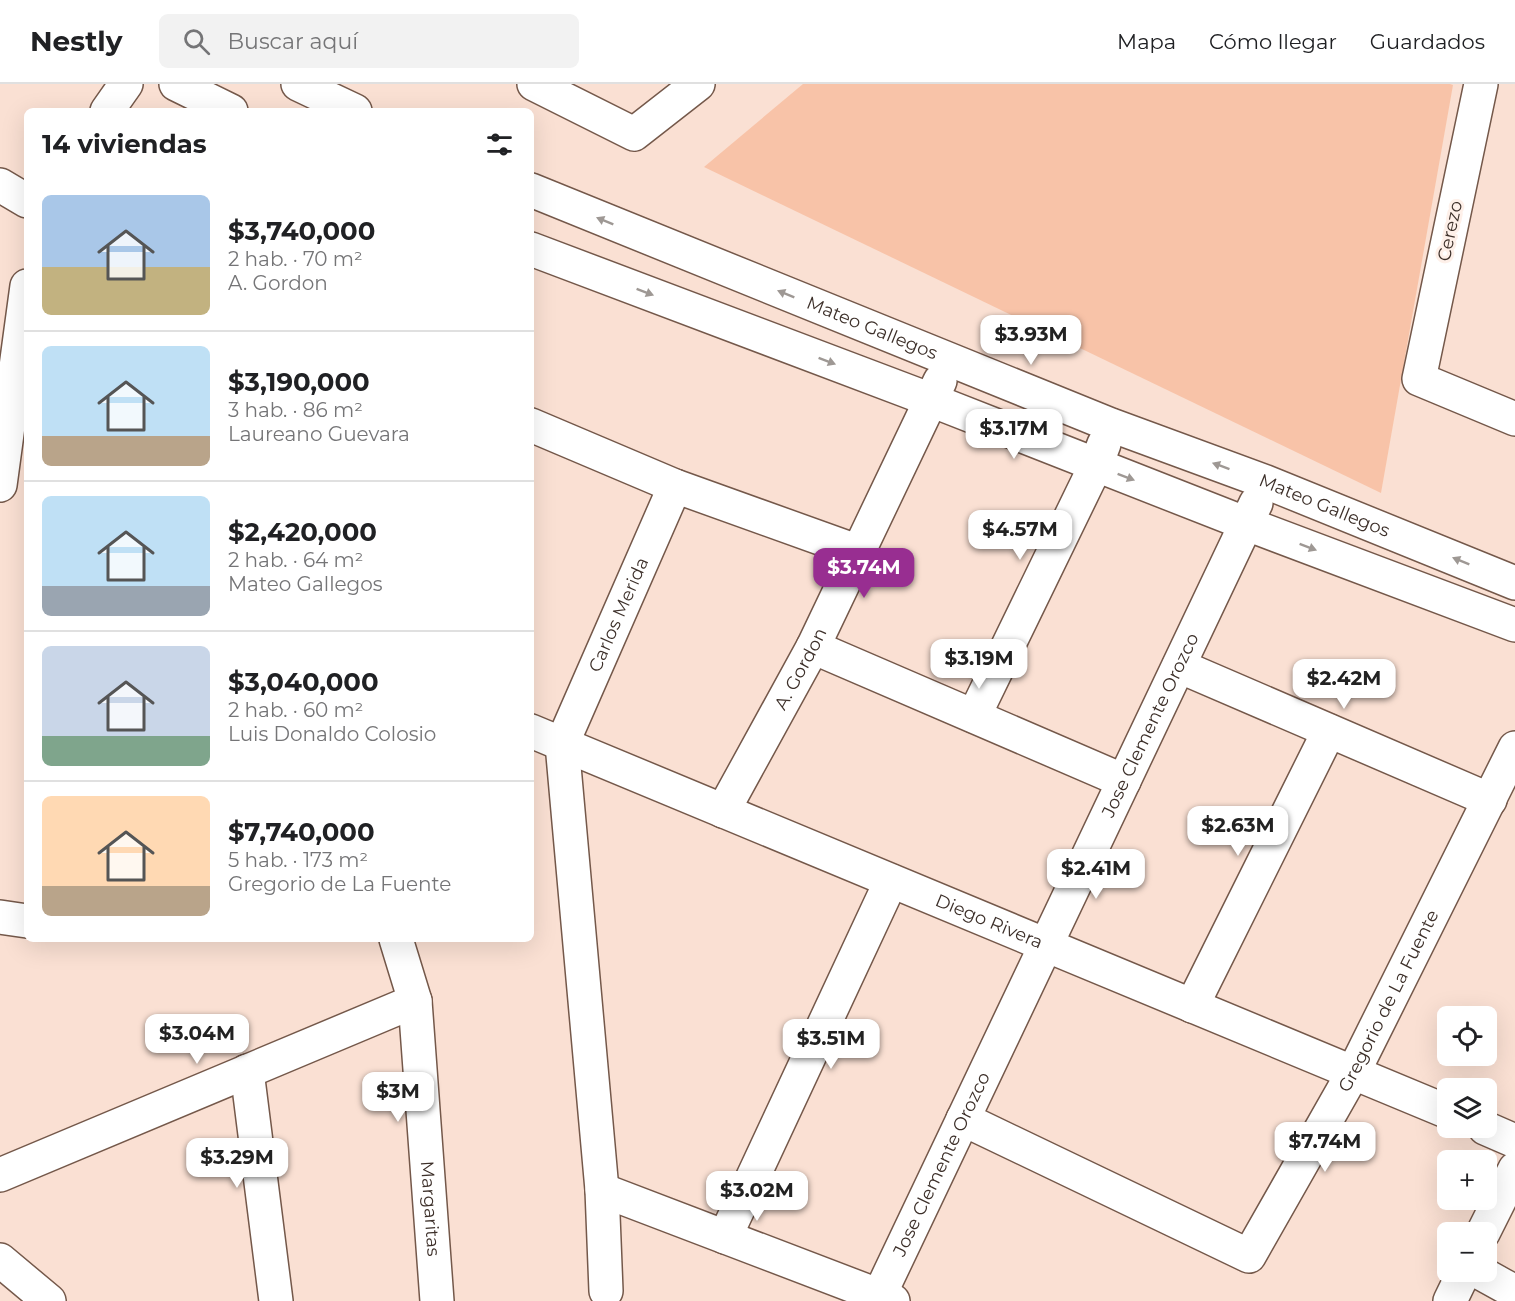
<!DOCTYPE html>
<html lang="es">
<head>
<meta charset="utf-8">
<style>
  body { margin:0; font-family:Montserrat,sans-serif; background:#f2f2f2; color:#202124; height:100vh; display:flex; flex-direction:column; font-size:22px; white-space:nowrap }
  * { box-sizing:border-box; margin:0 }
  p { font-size:20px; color:#757577 }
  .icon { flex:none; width:33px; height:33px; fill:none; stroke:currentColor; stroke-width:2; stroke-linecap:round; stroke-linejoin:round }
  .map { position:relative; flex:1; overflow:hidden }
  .details { position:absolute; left:24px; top:24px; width:510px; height:834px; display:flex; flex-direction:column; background:#fff; border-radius:9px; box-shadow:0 6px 24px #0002 }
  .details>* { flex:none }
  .fabs { position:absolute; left:1437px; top:922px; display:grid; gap:12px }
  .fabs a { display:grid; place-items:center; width:60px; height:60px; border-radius:9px; background:#fff; box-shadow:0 6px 24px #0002; font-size:30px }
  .price { position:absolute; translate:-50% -51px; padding:0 14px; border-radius:12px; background:#fff; color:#222; font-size:20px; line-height:39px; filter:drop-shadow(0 2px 3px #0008) }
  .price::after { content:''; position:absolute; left:50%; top:36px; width:18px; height:14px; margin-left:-9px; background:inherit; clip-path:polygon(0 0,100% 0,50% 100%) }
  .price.active { background:#982e91; color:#fff }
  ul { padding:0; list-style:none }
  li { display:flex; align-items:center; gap:18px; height:150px; padding:0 18px }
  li+li { border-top:2px solid #e0e0e0 }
  li span { display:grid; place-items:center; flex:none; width:168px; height:120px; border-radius:9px; color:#555 }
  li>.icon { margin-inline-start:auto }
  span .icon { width:72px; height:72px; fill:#fffc; stroke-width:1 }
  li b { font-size:26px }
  h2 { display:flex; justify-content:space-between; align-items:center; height:72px; padding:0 18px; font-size:26px }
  header { display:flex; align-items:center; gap:36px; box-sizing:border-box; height:84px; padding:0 30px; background:#fff; border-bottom:2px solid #e0e0e0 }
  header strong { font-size:28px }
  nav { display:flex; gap:33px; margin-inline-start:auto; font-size:21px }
  .search { width:420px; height:54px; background:#f2f2f2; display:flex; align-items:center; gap:15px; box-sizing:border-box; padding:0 21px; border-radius:9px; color:#757577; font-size:22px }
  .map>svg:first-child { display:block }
  .green { fill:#f8c3a8 }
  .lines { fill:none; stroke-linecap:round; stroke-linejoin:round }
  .minor-casing { stroke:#74584a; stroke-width:36 }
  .minor { stroke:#fff; stroke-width:33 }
  .oneway { fill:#9e9894 }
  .labels { text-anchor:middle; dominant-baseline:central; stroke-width:6; stroke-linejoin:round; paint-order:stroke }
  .street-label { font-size:18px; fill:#3d302a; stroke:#fef0e9 }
</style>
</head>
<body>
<header>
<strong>Nestly</strong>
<div class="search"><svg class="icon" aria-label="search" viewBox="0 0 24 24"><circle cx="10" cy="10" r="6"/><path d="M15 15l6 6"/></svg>Buscar aquí</div>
<nav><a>Mapa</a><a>Cómo llegar</a><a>Guardados</a></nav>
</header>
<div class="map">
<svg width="1515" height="1217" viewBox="0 0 1515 1217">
  <rect width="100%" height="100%" fill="#fae0d3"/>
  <!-- green -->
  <path class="green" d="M803,0H1450L1453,1L1381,409L704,83Z"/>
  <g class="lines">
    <!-- minor casing -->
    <g class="minor-casing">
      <g id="minor">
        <path d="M176,0L231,27"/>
        <path d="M298,0L355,27"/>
        <path d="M534,0L634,50L698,0"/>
        <path d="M1481,0L1419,295L1515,335"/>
        <path d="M107,27L126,0"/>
        <path d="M0,101L27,117"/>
        <path id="s1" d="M531,106L1111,341L1266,398L1515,499"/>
        <path d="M531,165L931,316L1247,440L1515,541"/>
        <path d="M531,341L675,402L859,468"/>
        <path d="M0,401L27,202"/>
        <path d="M813,563L1124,697"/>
        <path d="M1179,582L1490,716"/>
        <path d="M974,632L1096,381L1104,360"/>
        <path id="s2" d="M531,647L1448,1028"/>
        <path id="s3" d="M723,727L813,563L940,297"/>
        <path d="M0,833L27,837"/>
        <path id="s4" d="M396,855L415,917L437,1217"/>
        <path d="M1192,922L1329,647"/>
        <path d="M247,987L276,1217"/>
        <path id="s5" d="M963,1035L1249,1172L1353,989L1515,664"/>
        <path d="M1485,1044L1515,1057"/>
        <path d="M0,1091L415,917"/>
        <path d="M602,1106L893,1217"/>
        <path d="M1483,1149L1515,1085"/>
        <path d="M725,1153L891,797"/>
        <path d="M0,1176L49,1217"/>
        <path d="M1479,1188L1515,1208"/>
        <path id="s6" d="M606,1207L602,1106L562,660L675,402"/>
        <path id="s7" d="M879,1212L1256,419"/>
        <path d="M1450,1217L1464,1188"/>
      </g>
    </g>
    <!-- minor -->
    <use href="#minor" class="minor"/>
  </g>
  <!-- one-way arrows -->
  <defs><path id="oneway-solid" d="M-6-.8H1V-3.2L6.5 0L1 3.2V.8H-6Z" transform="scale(1.5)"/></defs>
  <g class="oneway">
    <use href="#oneway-solid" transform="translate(605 137) rotate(-158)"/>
    <use href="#oneway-solid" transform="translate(645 208) rotate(21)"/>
    <use href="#oneway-solid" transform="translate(786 210) rotate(-158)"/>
    <use href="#oneway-solid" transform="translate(827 277) rotate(21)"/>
    <use href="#oneway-solid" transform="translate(1221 382) rotate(-160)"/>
    <use href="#oneway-solid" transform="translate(1126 393) rotate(21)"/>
    <use href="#oneway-solid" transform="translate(1308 463) rotate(21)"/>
    <use href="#oneway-solid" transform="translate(1461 477) rotate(-158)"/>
  </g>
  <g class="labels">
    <!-- street labels -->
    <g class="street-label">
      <text transform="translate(1450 147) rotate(-78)">Cerezo</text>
      <text stroke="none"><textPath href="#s1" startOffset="368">Mateo Gallegos</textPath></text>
      <text stroke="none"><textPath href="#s1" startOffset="854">Mateo Gallegos</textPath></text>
      <text stroke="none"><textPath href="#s6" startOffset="690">Carlos Merida</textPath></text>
      <text stroke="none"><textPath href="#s3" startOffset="162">A. Gordon</textPath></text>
      <text stroke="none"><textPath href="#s7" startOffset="632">Jose Clemente Orozco</textPath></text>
      <text stroke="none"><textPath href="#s2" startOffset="496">Diego Rivera</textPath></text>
      <text stroke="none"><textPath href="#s5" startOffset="608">Gregorio de La Fuente</textPath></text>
      <text stroke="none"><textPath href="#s7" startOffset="146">Jose Clemente Orozco</textPath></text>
      <text stroke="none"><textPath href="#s4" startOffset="273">Margaritas</textPath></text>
    </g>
  </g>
</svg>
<div class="fabs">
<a><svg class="icon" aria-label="locate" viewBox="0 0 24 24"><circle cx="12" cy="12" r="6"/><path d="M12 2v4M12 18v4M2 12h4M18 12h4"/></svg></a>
<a><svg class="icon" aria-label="layers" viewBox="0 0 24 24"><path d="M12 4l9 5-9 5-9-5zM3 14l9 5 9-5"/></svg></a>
<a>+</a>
<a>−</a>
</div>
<b class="price" style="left:1031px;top:282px">$3.93M</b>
<b class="price" style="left:1014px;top:376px">$3.17M</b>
<b class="price" style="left:1020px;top:477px">$4.57M</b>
<b class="price active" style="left:864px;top:515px">$3.74M</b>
<b class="price" style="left:979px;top:606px">$3.19M</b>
<b class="price" style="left:1344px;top:626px">$2.42M</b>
<b class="price" style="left:1238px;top:773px">$2.63M</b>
<b class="price" style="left:1096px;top:816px">$2.41M</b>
<b class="price" style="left:197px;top:981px">$3.04M</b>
<b class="price" style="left:831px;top:986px">$3.51M</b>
<b class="price" style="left:398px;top:1039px">$3M</b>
<b class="price" style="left:1325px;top:1089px">$7.74M</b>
<b class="price" style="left:237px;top:1105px">$3.29M</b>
<b class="price" style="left:757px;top:1138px">$3.02M</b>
<section class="details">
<h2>14 viviendas<svg class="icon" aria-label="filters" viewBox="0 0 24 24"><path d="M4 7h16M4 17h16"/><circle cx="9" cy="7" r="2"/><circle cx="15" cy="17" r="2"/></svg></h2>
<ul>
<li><span style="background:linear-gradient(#a9c7e8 60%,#c2b280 0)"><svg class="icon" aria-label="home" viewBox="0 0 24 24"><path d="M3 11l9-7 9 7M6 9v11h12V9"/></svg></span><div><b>$3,740,000</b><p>2 hab. · 70 m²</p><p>A. Gordon</p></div></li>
<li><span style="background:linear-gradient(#bfe0f5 75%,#b9a48a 0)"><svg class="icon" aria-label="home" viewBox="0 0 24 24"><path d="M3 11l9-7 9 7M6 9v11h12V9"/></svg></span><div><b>$3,190,000</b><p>3 hab. · 86 m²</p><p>Laureano Guevara</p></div></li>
<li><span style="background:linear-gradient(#bfe0f5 75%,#9aa5b1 0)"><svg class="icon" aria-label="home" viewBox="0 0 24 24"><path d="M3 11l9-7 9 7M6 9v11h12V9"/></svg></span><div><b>$2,420,000</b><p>2 hab. · 64 m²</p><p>Mateo Gallegos</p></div></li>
<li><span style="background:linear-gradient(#c9d6e8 75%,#7fa58c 0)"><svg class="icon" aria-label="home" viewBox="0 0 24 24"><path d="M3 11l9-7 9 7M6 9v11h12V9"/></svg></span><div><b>$3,040,000</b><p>2 hab. · 60 m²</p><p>Luis Donaldo Colosio</p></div></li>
<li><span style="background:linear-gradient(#ffd9b3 75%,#b9a48a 0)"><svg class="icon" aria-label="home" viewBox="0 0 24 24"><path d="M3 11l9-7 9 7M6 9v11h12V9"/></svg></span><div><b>$7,740,000</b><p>5 hab. · 173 m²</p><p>Gregorio de La Fuente</p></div></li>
</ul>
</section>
</div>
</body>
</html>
